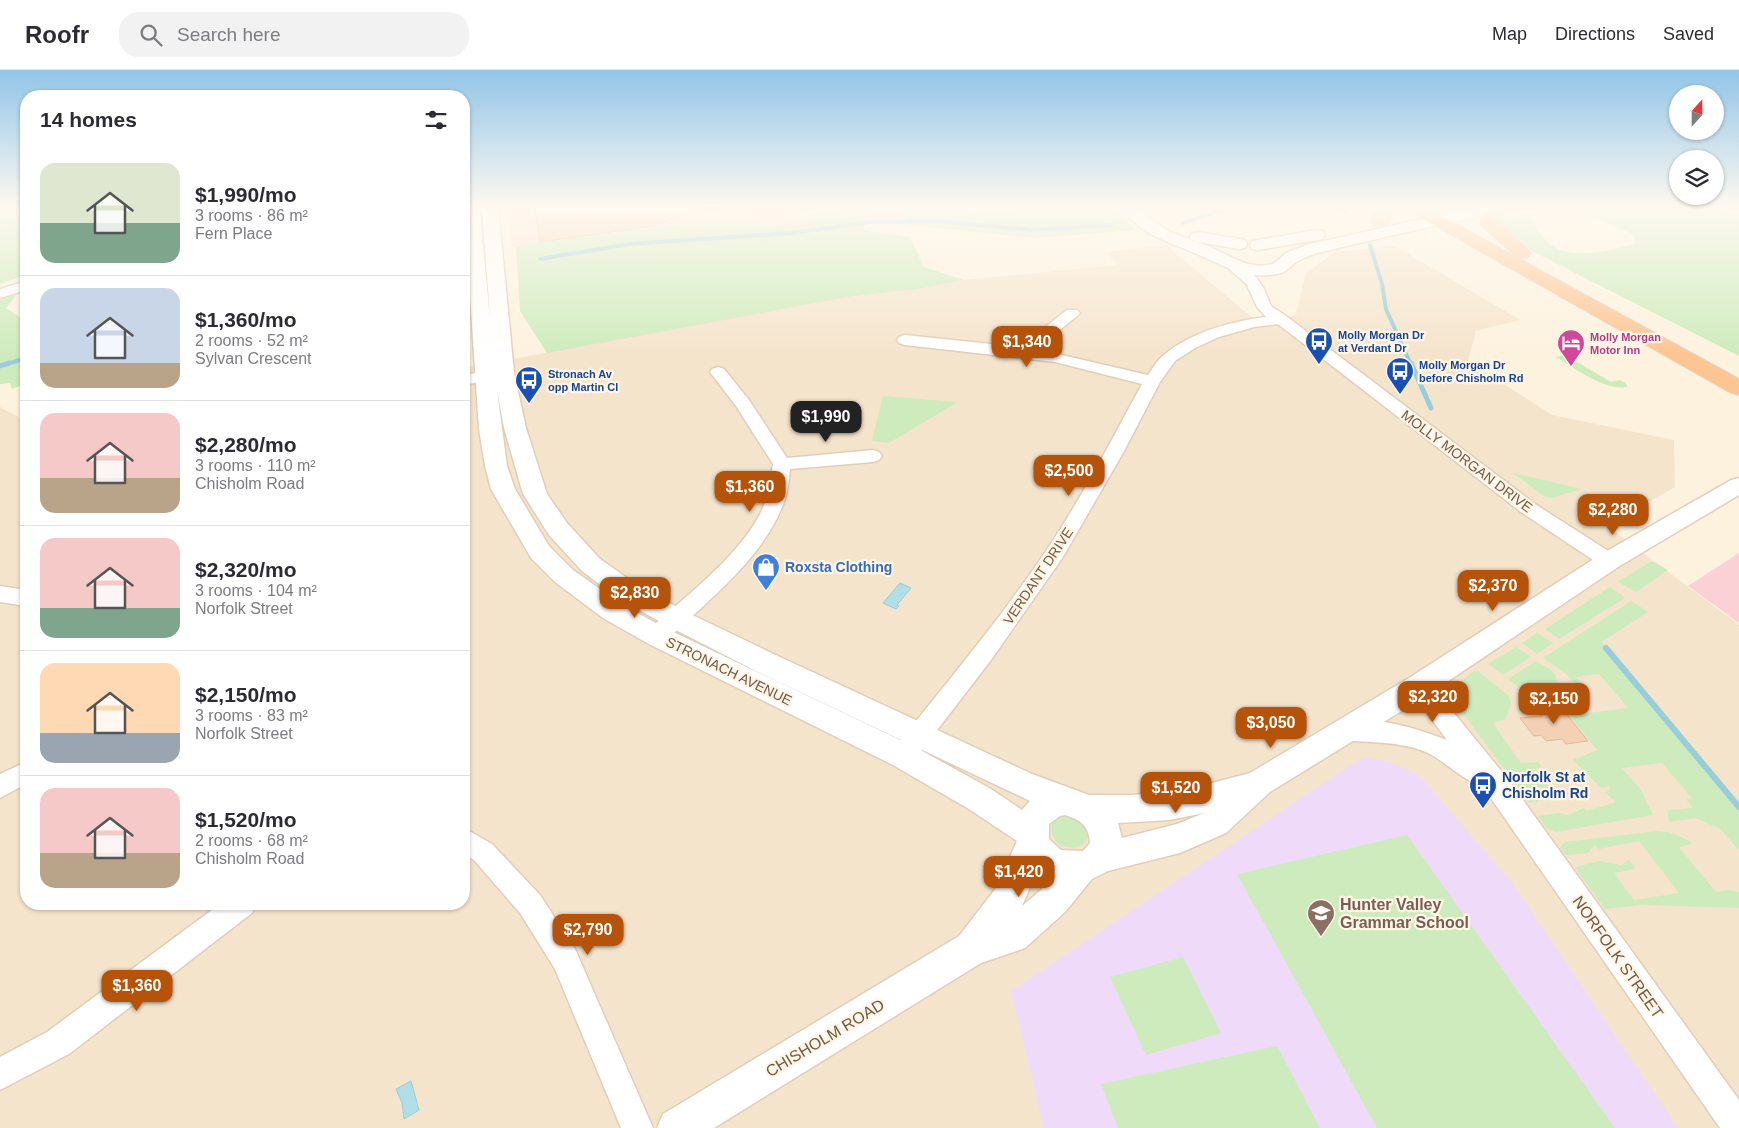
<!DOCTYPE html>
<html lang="en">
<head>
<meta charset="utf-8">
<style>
  body { margin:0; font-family:Arial,sans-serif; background:#f2f2f3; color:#2b2b33; height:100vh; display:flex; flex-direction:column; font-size:19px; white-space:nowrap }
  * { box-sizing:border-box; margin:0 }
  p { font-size:16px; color:#7c7c81 }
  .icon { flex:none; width:28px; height:28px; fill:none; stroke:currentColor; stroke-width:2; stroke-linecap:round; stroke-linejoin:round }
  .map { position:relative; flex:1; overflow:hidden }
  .drawer { position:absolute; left:20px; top:20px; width:450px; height:820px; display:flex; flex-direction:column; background:#fff; border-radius:20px; box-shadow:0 1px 4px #0004 }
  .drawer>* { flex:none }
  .needle { width:32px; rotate:21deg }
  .buttons { position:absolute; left:1669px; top:15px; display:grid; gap:10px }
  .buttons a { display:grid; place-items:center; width:55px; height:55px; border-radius:50%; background:#fff; box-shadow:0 1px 4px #0004; font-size:25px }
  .price { position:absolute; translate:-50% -42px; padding:0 11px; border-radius:10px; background:#b45309; color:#fff; font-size:16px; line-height:32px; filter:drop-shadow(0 1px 2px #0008) }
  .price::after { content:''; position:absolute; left:50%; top:30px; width:15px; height:11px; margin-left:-8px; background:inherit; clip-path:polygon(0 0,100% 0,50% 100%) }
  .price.current { background:#222; color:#fff }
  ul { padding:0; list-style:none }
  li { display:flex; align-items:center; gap:15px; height:125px; padding:0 20px }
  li+li { border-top:1px solid #e1e1e2 }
  li span { display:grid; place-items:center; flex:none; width:140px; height:100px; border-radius:15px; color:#555 }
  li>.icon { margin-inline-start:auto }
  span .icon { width:60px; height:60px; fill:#fffc; stroke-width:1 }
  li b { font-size:21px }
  h2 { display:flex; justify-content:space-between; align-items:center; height:60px; padding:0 20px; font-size:21px }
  header { display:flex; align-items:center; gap:30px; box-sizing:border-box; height:70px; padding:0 25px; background:#fff; border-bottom:1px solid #e1e1e2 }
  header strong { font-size:24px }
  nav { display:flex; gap:28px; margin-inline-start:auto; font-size:18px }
  .search { width:350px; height:45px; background:#f2f2f3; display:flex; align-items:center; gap:12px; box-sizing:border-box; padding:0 18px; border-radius:20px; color:#7c7c81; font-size:19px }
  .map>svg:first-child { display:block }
  .residential { fill:#f5e4cc }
  .commercial { fill:#fee0d1 }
  .education { fill:#efdbf9 }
  .medical { fill:#fbd1d5 }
  .green { fill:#ceebbd }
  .water { fill:#b2dee7; stroke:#98cdd9 }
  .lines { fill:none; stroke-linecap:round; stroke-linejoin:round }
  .stream-far2 { stroke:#98cdd9; stroke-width:4 }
  .stream-far1 { stroke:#98cdd9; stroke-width:5 }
  .stream { stroke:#98cdd9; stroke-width:6 }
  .building { fill:#f4d0b5; stroke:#e7b794 }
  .minor-casing { stroke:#e1ceba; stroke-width:3 }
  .tertiary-casing { stroke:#e1ceba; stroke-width:3 }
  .secondary-casing { stroke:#e6cfb8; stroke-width:2 }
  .trunk-casing { stroke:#ded7d3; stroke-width:2 }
  .minor { fill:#fff; fill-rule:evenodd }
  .tertiary { fill:#fff; fill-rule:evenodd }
  .secondary { fill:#fff; fill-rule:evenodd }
  .trunk { fill:#fdc592; fill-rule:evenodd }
  .labels { text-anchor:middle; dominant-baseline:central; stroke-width:4.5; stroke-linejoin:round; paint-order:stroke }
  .far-transit-label { font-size:11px; font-weight:bold; fill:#164399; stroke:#fff6e5; text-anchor:start }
  .far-hotel-label { font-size:11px; font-weight:bold; fill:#b23c85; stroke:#fff6e5; text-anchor:start }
  .street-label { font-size:14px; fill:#745846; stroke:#fff6e5 }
  .shop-label { font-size:14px; font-weight:bold; fill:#366cbe; stroke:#fff6e5; text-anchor:start }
  .transit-label { font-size:14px; font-weight:bold; fill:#164399; stroke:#fff6e5; text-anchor:start }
  .near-education-label { font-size:16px; font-weight:bold; fill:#785e54; stroke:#fff6e5; text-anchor:start }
  .near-street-label { font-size:16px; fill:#745846; stroke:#fff6e5 }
</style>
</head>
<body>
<header>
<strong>Roofr</strong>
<div class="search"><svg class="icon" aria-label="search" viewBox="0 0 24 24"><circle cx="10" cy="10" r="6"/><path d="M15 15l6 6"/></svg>Search here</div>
<nav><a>Map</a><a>Directions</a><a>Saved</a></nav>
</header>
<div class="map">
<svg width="1739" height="1058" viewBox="0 0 1739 1058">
  <rect width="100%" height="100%" fill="#fdf2de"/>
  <!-- residential -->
  <path class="residential" d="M1166,175L1262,256L1296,245L1306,203L1335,182L1395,176L1520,250L1476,261L1468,291L1552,345L1674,370L1675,417L1607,456L1739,555V1058H0V337L26,351V834H464V298L848,227L924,218L964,210L1117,195L1107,182Z"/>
  <!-- commercial -->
  <path class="commercial" d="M507,136H869L818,141L796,151L783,154H770L716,150L678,154L512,177Z"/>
  <!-- education -->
  <path class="education" d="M1363,687L1389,692L1418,704L1512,812L1678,1058H1044L1011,921Z"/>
  <!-- medical -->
  <path class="medical" d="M1739,483V553L1688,516Z"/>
  <!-- green -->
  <path class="green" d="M0,136H26V205L0,214Z
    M903,136H962C979,148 1024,137 1046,136C1068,136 1090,136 1112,136L1136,160L1036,168L908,155Z
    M1567,136H1701L1739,145V286L1530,180L1494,152L1506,147L1536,142L1531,150C1538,159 1544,172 1554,177C1577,190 1613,180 1636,173L1633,164Z
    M866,137L864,160L910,167L924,197L964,210L924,218L848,227L547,283L520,241L516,176L678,154L716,150L770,154H783L796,151L817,141Z
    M18,223L6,238L26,251V297L18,304L26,303V313L12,319L10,313L0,314V230Z
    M1574,283L1567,286L1611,312C1617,310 1620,309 1626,313L1627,317C1605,321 1574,298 1556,287Z
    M883,326L958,332L889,373L872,371Z
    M1513,403L1582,419L1551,428L1545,427Z
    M1650,492H1654L1668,500L1636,522L1618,512Z
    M1610,517L1625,528L1559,569L1545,559Z
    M1631,531L1648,542L1602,572L1739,737V780L1720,759L1696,748L1670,752L1668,748V740L1693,738L1686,729L1692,728L1662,693L1622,698L1641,720L1653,745L1556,762L1547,759L1538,746L1559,743L1568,745L1584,738L1586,741L1616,732L1605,722L1611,719L1609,716L1601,718L1573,690L1597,680L1551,623L1523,621L1508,609L1536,591L1551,600L1556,606L1557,613L1582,644L1628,638L1599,604L1576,607L1591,625L1585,626L1566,604L1543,588Z
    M1537,563L1553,573L1537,584L1522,573Z
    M1516,577L1531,587L1503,605L1488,594Z
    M1474,601H1478L1509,626L1511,634L1505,650L1493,653L1521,693L1538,692L1542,697L1533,700L1555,723L1568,722L1571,725L1529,733L1465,646C1455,628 1455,613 1474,601Z
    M1065,746C1077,747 1088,754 1088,767L1083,775C1067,782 1048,773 1052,754L1060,747Z
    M1657,761L1669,762L1690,771L1692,774L1679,777L1716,822L1728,820L1739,822V838L1642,835L1605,839L1575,797L1599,791L1621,795L1629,790L1636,799L1614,803L1634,830L1679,823L1639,771L1599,779L1594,775L1588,783L1566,785L1560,777L1565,772Z
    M1407,765L1615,1058H1377L1237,804Z
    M1183,887L1221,963L1146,985L1110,907Z
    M1277,976L1320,1058H1118L1101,1014Z"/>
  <!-- water -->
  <path class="water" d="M900,513L911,518L897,535L899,536L896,539L883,533Z
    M411,1011L419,1040L404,1049L402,1033L396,1019Z"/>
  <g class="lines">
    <!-- stream-far2 -->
    <path class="stream-far2" d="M1335,136L1345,142
      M1183,153L1234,136
      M1370,175L1382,214L1386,239L1411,295
      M540,189L630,174L791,163L871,152L937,151L1032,160L1111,155
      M4,295L26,288"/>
    <!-- stream-far1 -->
    <path class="stream-far1" d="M1411,293L1431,338
      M0,296L9,293"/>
    <!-- stream -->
    <path class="stream" d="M1606,578L1739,737"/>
  </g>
  <!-- building -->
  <path class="building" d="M534,136H701V137L654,156L540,172Z
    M1557,632L1588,671L1566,674L1562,669L1546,671L1541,665L1534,666L1520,648L1542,646L1534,635Z"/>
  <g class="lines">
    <!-- minor casing -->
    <g class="minor-casing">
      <path id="minor" d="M1232,191L1237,192L1256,207L1264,219L1271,236L1286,246L1535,434L1616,486L1619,491L1616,496L1609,498L1602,496L1521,442L1278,254L1254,257L1219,267L1195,278L1175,291L1160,312L1124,381L1063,487L991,590L918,685L909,688L900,685L897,678L900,671C951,608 1003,545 1048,478C1083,426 1112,369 1142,314L1055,292L905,275L899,273L897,270L899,267L905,265L1020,277L1067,240H1077L1080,243L1077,246L1036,279L1148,305C1153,298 1158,289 1165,284C1192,262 1232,251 1266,247L1257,237L1247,215L1225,195L1227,192Z
        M26,211V220L0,228V219Z
        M718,297L724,299L749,330L787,388L873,380L879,382L882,386L879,390L873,392L790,399C789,409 788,420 785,429C765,488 708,530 665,572L657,574L649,572L646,566L649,560C685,526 735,490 759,446C768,430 770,412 773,394L736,336L710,302L712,299Z
        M503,298L509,300L511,303L509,306L464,315V305Z
        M0,516L26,520V536L0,532Z
        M1419,607L1427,610L1507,708L1739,1030V1058H1720L1481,714C1469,715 1443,690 1428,683C1411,675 1390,673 1371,672C1359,671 1348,672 1336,668L1333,661L1336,654C1368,643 1417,658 1447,670L1407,616L1411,610Z
        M26,692V714L0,728V704Z
        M464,758L492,774L540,825L575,879L653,1058H621L555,899L520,843L474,790L464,784Z
        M220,834H256L252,843L69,984L0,1020V987L47,962Z"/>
    </g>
    <!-- tertiary casing -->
    <g class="tertiary-casing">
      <path id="tertiary" d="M464,136H479L490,248L482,136H498L514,303L526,358L547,424L567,453L600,489L637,515L684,541L780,587L1032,704L1089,725H1130L1170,722L1197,717L1250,703L1409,608L1600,485L1731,410L1739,408V425L1618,497L1429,624L1270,722L1226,763L1180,783L1108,801L1092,809L1065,842L1025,878L981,893L714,1058H657L663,1044L959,866L996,818L1017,771L969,739L893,695L647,573L603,548L555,512L531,488L491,419L485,396L479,359ZM497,320L504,358L523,424L549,465L582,501L619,529L666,555L760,603L1030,731L1022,740L991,719L915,677L667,559L621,534L573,500L549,476L515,419L507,396ZM1204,743L1177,754L1122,768L1118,753L1170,750ZM1065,745C1081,750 1089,756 1090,773L1083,781L1061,780L1049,769V754L1060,746ZM1037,801L1051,807L1041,820L1022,836Z
        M1120,136H1138L1150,149L1170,162L1208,176L1244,193L1260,196L1273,194L1286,183L1306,175L1435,146L1441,148L1443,151L1441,154L1317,183C1312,185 1305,187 1300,190C1291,194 1287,203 1277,204C1247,210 1224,196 1197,184C1166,170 1142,167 1120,136Z
        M1317,160L1323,161L1325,165L1323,169L1258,180L1252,179L1250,175L1252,171L1258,170Z
        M1198,162L1239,169L1245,170L1247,174L1245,178L1239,179L1192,171L1190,167L1192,163Z"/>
    </g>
    <!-- secondary casing -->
    <g class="secondary-casing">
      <path id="secondary" d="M1479,136H1512L1510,140L1435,156L1429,155L1426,151L1429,147Z"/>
    </g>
    <!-- trunk casing -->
    <g class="trunk-casing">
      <path id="trunk" d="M1382,136H1423L1739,309V325L1731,323L1402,137L1390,146L1386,155L1380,156L1374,155L1371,151L1377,139Z
        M1491,136H1508L1498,152L1528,179L1531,183L1528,187L1522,188L1516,187L1483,157L1480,153L1483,146Z"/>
    </g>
    <!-- minor -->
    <use href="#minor" class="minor"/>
    <!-- tertiary -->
    <use href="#tertiary" class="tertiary"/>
    <!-- secondary -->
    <use href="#secondary" class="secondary"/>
    <!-- trunk -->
    <use href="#trunk" class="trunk"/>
  </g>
  <!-- sky -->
  <linearGradient id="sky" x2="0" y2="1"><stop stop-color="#92c5e8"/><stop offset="0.48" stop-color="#fef9f0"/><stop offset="1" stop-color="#fef9f0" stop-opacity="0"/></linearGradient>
  <rect width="1739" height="285" fill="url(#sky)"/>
  <!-- icons -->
  <defs>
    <g id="bus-pin" transform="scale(1.4375)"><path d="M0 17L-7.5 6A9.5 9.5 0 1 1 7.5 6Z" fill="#1a4fb4" stroke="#fff6e5"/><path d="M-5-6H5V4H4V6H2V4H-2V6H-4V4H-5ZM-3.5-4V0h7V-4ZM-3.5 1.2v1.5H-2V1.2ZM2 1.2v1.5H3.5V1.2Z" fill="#fff"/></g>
    <g id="hotel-pin" transform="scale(1.4375)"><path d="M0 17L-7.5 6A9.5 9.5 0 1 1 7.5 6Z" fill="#d1479c" stroke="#fff6e5"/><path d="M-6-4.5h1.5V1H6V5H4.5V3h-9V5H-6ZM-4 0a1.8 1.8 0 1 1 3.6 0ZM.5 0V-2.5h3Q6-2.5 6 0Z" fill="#fff"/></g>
    <g id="shop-pin" transform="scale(1.4375)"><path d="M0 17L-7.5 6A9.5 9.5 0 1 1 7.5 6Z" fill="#3f7fe0" stroke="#fff6e5"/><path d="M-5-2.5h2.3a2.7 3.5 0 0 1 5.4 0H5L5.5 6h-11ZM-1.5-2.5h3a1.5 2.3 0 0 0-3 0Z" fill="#fff"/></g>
    <g id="school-pin" transform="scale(1.4375)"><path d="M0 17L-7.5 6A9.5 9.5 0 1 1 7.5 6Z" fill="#8d6e63" stroke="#fff6e5"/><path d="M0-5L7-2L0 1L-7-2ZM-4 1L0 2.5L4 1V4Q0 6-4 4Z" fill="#fff"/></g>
  </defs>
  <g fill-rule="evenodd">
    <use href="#bus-pin" x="1319" y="271"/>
    <use href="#hotel-pin" x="1571" y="273"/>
    <use href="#bus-pin" x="1400" y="301"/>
    <use href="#bus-pin" x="529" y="310"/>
    <use href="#shop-pin" x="766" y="497"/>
    <use href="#bus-pin" x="1483" y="715"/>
    <use href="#school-pin" x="1321" y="843"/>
  </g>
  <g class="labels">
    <!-- far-transit labels -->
    <g class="far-transit-label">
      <text x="1338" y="265">Molly Morgan Dr<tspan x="1338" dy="13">at Verdant Dr</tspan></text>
      <text x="1419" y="295">Molly Morgan Dr<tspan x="1419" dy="13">before Chisholm Rd</tspan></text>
      <text x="548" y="304">Stronach Av<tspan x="548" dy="13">opp Martin Cl</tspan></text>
    </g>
    <!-- far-hotel labels -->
    <g class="far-hotel-label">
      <text x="1590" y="267">Molly Morgan<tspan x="1590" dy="13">Motor Inn</tspan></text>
    </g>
    <!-- street labels -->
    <g class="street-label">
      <text transform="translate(1467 391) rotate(37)">MOLLY MORGAN DRIVE</text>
      <text transform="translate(1038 506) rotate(-56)">VERDANT DRIVE</text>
      <text transform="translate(729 601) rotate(26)">STRONACH AVENUE</text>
    </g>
    <!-- shop labels -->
    <g class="shop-label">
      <text x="785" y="497">Roxsta Clothing</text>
    </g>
    <!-- transit labels -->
    <g class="transit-label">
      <text x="1502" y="707">Norfolk St at<tspan x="1502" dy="16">Chisholm Rd</tspan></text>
    </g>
    <!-- near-education labels -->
    <g class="near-education-label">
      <text x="1340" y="834">Hunter Valley<tspan x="1340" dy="18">Grammar School</tspan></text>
    </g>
    <!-- near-street labels -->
    <g class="near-street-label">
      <text transform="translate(1618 887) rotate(55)">NORFOLK STREET</text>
      <text transform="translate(825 968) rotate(-31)">CHISHOLM ROAD</text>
    </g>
  </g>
</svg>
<div class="buttons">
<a><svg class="needle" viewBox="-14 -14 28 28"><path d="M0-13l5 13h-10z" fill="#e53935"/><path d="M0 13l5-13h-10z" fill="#7c7c81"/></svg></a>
<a><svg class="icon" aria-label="layers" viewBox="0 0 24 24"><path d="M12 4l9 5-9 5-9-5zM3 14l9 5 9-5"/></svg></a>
</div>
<b class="price" style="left:1027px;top:298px">$1,340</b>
<b class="price current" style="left:826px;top:373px">$1,990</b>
<b class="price" style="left:1069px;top:427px">$2,500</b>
<b class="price" style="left:750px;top:443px">$1,360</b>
<b class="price" style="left:1613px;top:466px">$2,280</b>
<b class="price" style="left:1493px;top:542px">$2,370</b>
<b class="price" style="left:635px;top:549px">$2,830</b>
<b class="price" style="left:1433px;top:653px">$2,320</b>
<b class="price" style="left:1554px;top:655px">$2,150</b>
<b class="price" style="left:1271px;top:679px">$3,050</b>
<b class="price" style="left:1176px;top:744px">$1,520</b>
<b class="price" style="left:1019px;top:828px">$1,420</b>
<b class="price" style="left:588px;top:886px">$2,790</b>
<b class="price" style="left:137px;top:942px">$1,360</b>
<section class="drawer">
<h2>14 homes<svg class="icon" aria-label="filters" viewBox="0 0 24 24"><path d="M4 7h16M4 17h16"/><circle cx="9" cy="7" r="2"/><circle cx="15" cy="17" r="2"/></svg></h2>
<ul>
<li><span style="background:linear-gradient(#dfe7d0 60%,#7fa58c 0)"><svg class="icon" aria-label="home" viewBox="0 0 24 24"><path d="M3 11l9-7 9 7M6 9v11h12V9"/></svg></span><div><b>$1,990/mo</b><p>3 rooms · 86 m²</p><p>Fern Place</p></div></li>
<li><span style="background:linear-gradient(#c9d6e8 75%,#b9a48a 0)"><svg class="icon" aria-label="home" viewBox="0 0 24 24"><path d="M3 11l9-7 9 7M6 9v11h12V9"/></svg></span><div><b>$1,360/mo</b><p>2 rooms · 52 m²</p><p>Sylvan Crescent</p></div></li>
<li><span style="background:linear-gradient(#f6c9c9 65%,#b9a48a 0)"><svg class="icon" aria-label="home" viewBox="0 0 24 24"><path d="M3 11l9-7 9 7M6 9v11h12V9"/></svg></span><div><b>$2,280/mo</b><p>3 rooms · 110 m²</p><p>Chisholm Road</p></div></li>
<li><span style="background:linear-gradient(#f6c9c9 70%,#7fa58c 0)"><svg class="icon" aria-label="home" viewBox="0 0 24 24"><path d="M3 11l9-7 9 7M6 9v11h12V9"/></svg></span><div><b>$2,320/mo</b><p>3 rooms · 104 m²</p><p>Norfolk Street</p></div></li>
<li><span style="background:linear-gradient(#ffd9b3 70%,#9aa5b1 0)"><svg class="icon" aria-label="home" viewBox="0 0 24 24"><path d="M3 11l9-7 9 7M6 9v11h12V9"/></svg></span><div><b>$2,150/mo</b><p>3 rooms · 83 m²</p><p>Norfolk Street</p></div></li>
<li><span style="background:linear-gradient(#f6c9c9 65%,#b9a48a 0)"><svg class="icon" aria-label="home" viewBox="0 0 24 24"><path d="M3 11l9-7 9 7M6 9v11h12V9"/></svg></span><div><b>$1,520/mo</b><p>2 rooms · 68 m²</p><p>Chisholm Road</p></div></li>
</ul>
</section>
</div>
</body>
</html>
